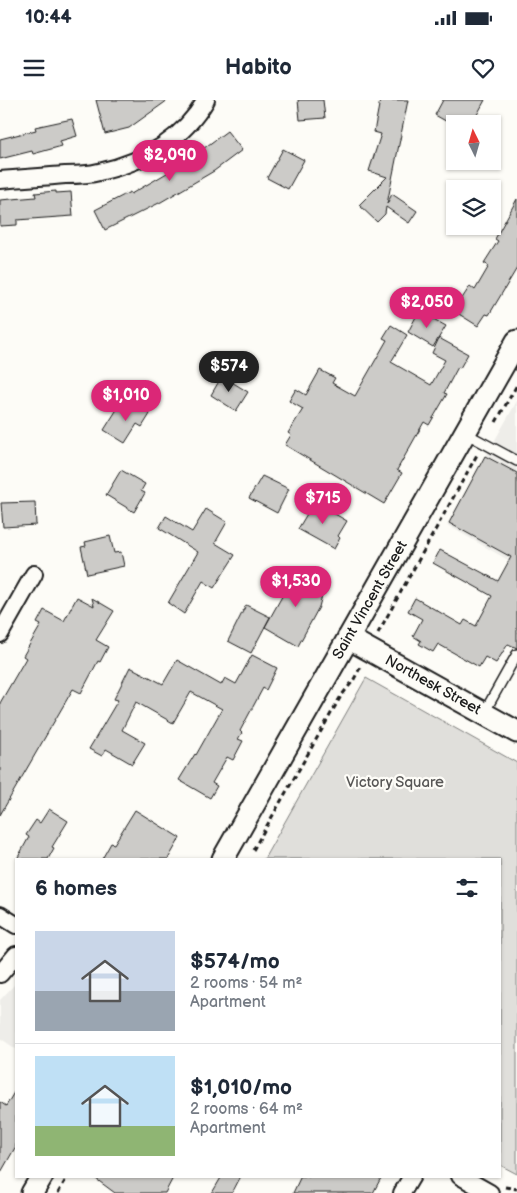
<!DOCTYPE html>
<html lang="en">
<head>
<meta charset="utf-8">
<style>
  body { margin:0; font-family:"Balsamiq Sans",sans-serif; background:#f6f6f7; color:#1f2937; height:100vh; display:flex; flex-direction:column; font-size:19px; white-space:nowrap }
  * { box-sizing:border-box; margin:0 }
  p { font-size:16px; color:#747a83 }
  .icon { flex:none; width:28px; height:28px; fill:none; stroke:currentColor; stroke-width:2; stroke-linecap:round; stroke-linejoin:round }
  .map { position:relative; flex:1; overflow:hidden }
  .drawer { position:absolute; left:15px; top:758px; width:486px; height:320px; display:flex; flex-direction:column; background:#fff; border-radius:0px; box-shadow:0 1px 4px #0004 }
  .drawer>* { flex:none }
  .needle { width:32px; rotate:355deg }
  .buttons { position:absolute; left:446px; top:15px; display:grid; gap:10px }
  .buttons a { display:grid; place-items:center; width:55px; height:55px; border-radius:0px; background:#fff; box-shadow:0 1px 4px #0004; font-size:25px }
  .price { position:absolute; translate:-50% -42px; padding:0 11px; border-radius:18px; background:#db2777; color:#fff; font-size:16px; line-height:32px; filter:drop-shadow(0 1px 2px #0008) }
  .price::after { content:''; position:absolute; left:50%; top:30px; width:15px; height:11px; margin-left:-8px; background:inherit; clip-path:polygon(0 0,100% 0,50% 100%) }
  .price.active { background:#222; color:#fff }
  ul { padding:0; list-style:none }
  li { display:flex; align-items:center; gap:15px; height:125px; padding:0 20px }
  li+li { border-top:1px solid #e0e1e3 }
  li span { display:grid; place-items:center; flex:none; width:140px; height:100px; border-radius:0px; color:#555 }
  li>.icon { margin-inline-start:auto }
  span .icon { width:60px; height:60px; fill:#fffc; stroke-width:1 }
  li b { font-size:21px }
  h2 { display:flex; justify-content:space-between; align-items:center; height:60px; padding:0 20px; font-size:21px }
  .status { display:flex; justify-content:space-between; align-items:center; height:35px; padding:0 25px; background:#fff; direction:ltr }
  .status svg { height:14px; fill:currentColor }
  header { display:flex; justify-content:space-between; align-items:center; height:65px; padding:0 20px; background:#fff; font-size:22px; font-weight:700 }
  .map>svg:first-child { display:block }
  .built { fill:#eeede9 }
  .green { fill:#e0dfdb; stroke:#7e7e7c }
  .building { fill:#cccbc8; stroke:#1c1c1c }
  .lines { fill:none; stroke-linecap:round; stroke-linejoin:round }
  .service-casing { stroke:#1c1c1c; stroke-width:12 }
  .minor-casing { stroke:#1c1c1c; stroke-width:20 }
  .tertiary-casing { stroke:#1c1c1c; stroke-width:25 }
  .path { stroke:#1c1c1c; stroke-width:3; stroke-dasharray:5 4; stroke-linecap:butt }
  .service { stroke:#fdfcf7; stroke-width:9 }
  .minor { stroke:#fdfcf7; stroke-width:16 }
  .tertiary { stroke:#fdfcf7; stroke-width:21 }
  .labels { text-anchor:middle; dominant-baseline:central; stroke-width:4.5; stroke-linejoin:round; paint-order:stroke }
  .street-label { font-size:15px; fill:#1c1c1c; stroke:#fdfcf7 }
  .park-label { font-size:15px; fill:#575655; stroke:#fdfcf7 }
</style>
</head>
<body>
<div class="status"><b>10:44</b><svg viewBox="0 0 49 12"><path d="M0 12V9h3v3zM5 12V6h3v6zM10 12V3h3v9zM15 12V0h3v12zM26 1h20v11H26zM47 4h2v5h-2z"/></svg></div>
<header><svg class="icon" aria-label="menu" viewBox="0 0 24 24"><path d="M4 6h16M4 12h16M4 18h16"/></svg>Habito<svg class="icon" aria-label="heart" viewBox="0 0 24 24"><path d="M12 20l-8-8c-3-5 5-10 8-4 3-6 11-1 8 4z"/></svg></header>
<div class="map">
<svg width="517" height="1093" viewBox="0 0 517 1093">
  <rect width="100%" height="100%" fill="#fdfcf7"/>
  <filter id="ink" filterUnits="userSpaceOnUse"><feTurbulence type="fractalNoise" baseFrequency=".02" numOctaves="2"/><feDisplacementMap in="SourceGraphic" scale="10" xChannelSelector="R" yChannelSelector="G"/><feConvolveMatrix kernelMatrix="1 2 1 2 8 2 1 2 1" color-interpolation-filters="sRGB"/></filter>
  <g filter="url(#ink)">
    <!-- built -->
    <path class="built" d="M517,301V465L447,425Z
      M16,883V949L0,938V900Z"/>
    <!-- green -->
    <path class="green" d="M366,578L517,663V1074L500,1065V759H264Z"/>
    <!-- building -->
    <path class="building" d="M96,0H168L129,28L105,34Z
      M298,0H323L325,18L300,20Z
      M380,0H408L387,104L392,94L417,111L409,123L386,107L385,114L377,122L359,105L387,77L369,71L381,34L374,32Z
      M443,0H485L472,24H451L435,15Z
      M72,19L77,36L60,41L62,46L33,54L32,51L0,59V39L36,30L35,27Z
      M227,31L242,50L214,71L161,102L105,130L95,110L130,92L131,94L184,63Z
      M283,49L304,60L288,89L267,78Z
      M56,91V93L71,92L73,116L17,120V125L0,126V100L36,97L35,93Z
      M517,99V168L489,215L486,214L478,226L454,211L470,186L475,190L489,166L484,163L498,141L495,139Z
      M419,211L446,226L433,247L408,232Z
      M391,225L407,235L391,262L431,285L445,260L432,253L439,238L468,254L460,268L458,267L444,293L447,294L429,325L424,322L397,370L402,373L384,404L285,345L291,335L288,333L303,309L289,301L296,289L306,295L320,270L335,278L332,283L355,296L387,240L383,238Z
      M222,276L248,292L236,311L211,295Z
      M121,303L130,309L134,304L150,314L142,327L137,324L125,343L104,330Z
      M485,356L517,373V548L508,544L496,563L485,557L479,567L438,544L433,552L419,544L421,541L413,536L422,519L408,511L415,498L462,525L465,520L476,526L492,496L433,463L440,450L498,481L511,457L449,423Z
      M121,370L145,384L141,391L145,393L134,412L106,395Z
      M262,376L289,389L277,413L249,398Z
      M35,402L36,425L3,427L1,403Z
      M314,402L347,421L338,436L340,438L334,449L298,429Z
      M206,409L227,422L215,443L235,455L214,488L203,481L184,514L168,503L198,452L159,428L166,416L192,432Z
      M110,436L114,453L121,452L124,466L87,474L81,447L86,446L85,442Z
      M290,470L308,475L307,480L325,484L319,507L298,546L265,527L285,491Z
      M77,497L94,506L92,498L114,511L96,540L108,547L100,562L98,561L81,593L73,589L0,715V603L26,558L23,556L41,525L37,523L44,510L64,521Z
      M246,505L270,517L251,553L228,541Z
      M252,555L277,568L266,590L263,588L240,631L242,633L238,639L243,641L233,660L227,657L212,683L217,686L210,698L179,680L195,654L196,655L222,609L191,592L173,623L136,602L122,630L145,643L132,664L106,649L102,656L89,649L118,600L114,599L130,567L163,584L177,560L221,585L225,578L236,584Z
      M49,709L68,721L52,747L54,748L48,759H17L29,737L26,735L36,720L40,723Z
      M135,710L180,738L168,759H102L111,743L114,744Z
      M16,989V1046L0,1074V1002L6,1006Z
      M92,1076H174L165,1093H115Z
      M222,1076H241L232,1093H212Z
      M301,1076H382L373,1093H293Z"/>
    <g class="lines">
      <!-- service casing -->
      <g class="service-casing">
        <path id="service" d="M465,333L517,361
          M484,613L517,554"/>
      </g>
      <!-- minor casing -->
      <g class="minor-casing">
        <path id="minor" d="M0,80C22,78 43,77 65,75C76,75 88,75 99,72C144,62 182,41 206,0
          M0,534L34,474
          M0,815L16,825
          M0,874L16,855
          M460,1076L490,1093
          M402,1093L412,1076"/>
      </g>
      <!-- tertiary casing -->
      <g class="tertiary-casing">
        <path id="tertiary" d="M348,538L517,632
          M223,759L517,241
          M32,1093L42,1076"/>
      </g>
      <!-- path -->
      <path class="path" d="M496,322L517,285
        M378,533L478,353
        M253,750L341,596L353,581L361,566
        M505,1087L517,1089
        M58,1093L68,1076"/>
      <!-- service -->
      <use href="#service" class="service"/>
      <!-- minor -->
      <use href="#minor" class="minor"/>
      <!-- tertiary -->
      <use href="#tertiary" class="tertiary"/>
    </g>
  </g>
  <g class="labels">
    <!-- street labels -->
    <g class="street-label">
      <text transform="translate(370 500) rotate(-60)">Saint Vincent Street</text>
      <text transform="translate(433 585) rotate(29)">Northesk Street</text>
    </g>
    <!-- park labels -->
    <g class="park-label">
      <text x="395" y="682">Victory Square</text>
    </g>
  </g>
</svg>
<div class="buttons">
<a><svg class="needle" viewBox="-14 -14 28 28"><path d="M0-13l5 13h-10z" fill="#e53935"/><path d="M0 13l5-13h-10z" fill="#747a83"/></svg></a>
<a><svg class="icon" aria-label="layers" viewBox="0 0 24 24"><path d="M12 4l9 5-9 5-9-5zM3 14l9 5 9-5"/></svg></a>
</div>
<b class="price" style="left:170px;top:82px">$2,090</b>
<b class="price" style="left:427px;top:229px">$2,050</b>
<b class="price active" style="left:229px;top:293px">$574</b>
<b class="price" style="left:126px;top:322px">$1,010</b>
<b class="price" style="left:323px;top:425px">$715</b>
<b class="price" style="left:296px;top:508px">$1,530</b>
<section class="drawer">
<h2>6 homes<svg class="icon" aria-label="filters" viewBox="0 0 24 24"><path d="M4 7h16M4 17h16"/><circle cx="9" cy="7" r="2"/><circle cx="15" cy="17" r="2"/></svg></h2>
<ul>
<li><span style="background:linear-gradient(#c9d6e8 60%,#9aa5b1 0)"><svg class="icon" aria-label="home" viewBox="0 0 24 24"><path d="M3 11l9-7 9 7M6 9v11h12V9"/></svg></span><div><b>$574/mo</b><p>2 rooms · 54 m²</p><p>Apartment</p></div></li>
<li><span style="background:linear-gradient(#bfe0f5 70%,#8fb573 0)"><svg class="icon" aria-label="home" viewBox="0 0 24 24"><path d="M3 11l9-7 9 7M6 9v11h12V9"/></svg></span><div><b>$1,010/mo</b><p>2 rooms · 64 m²</p><p>Apartment</p></div></li>
</ul>
</section>
</div>
</body>
</html>
